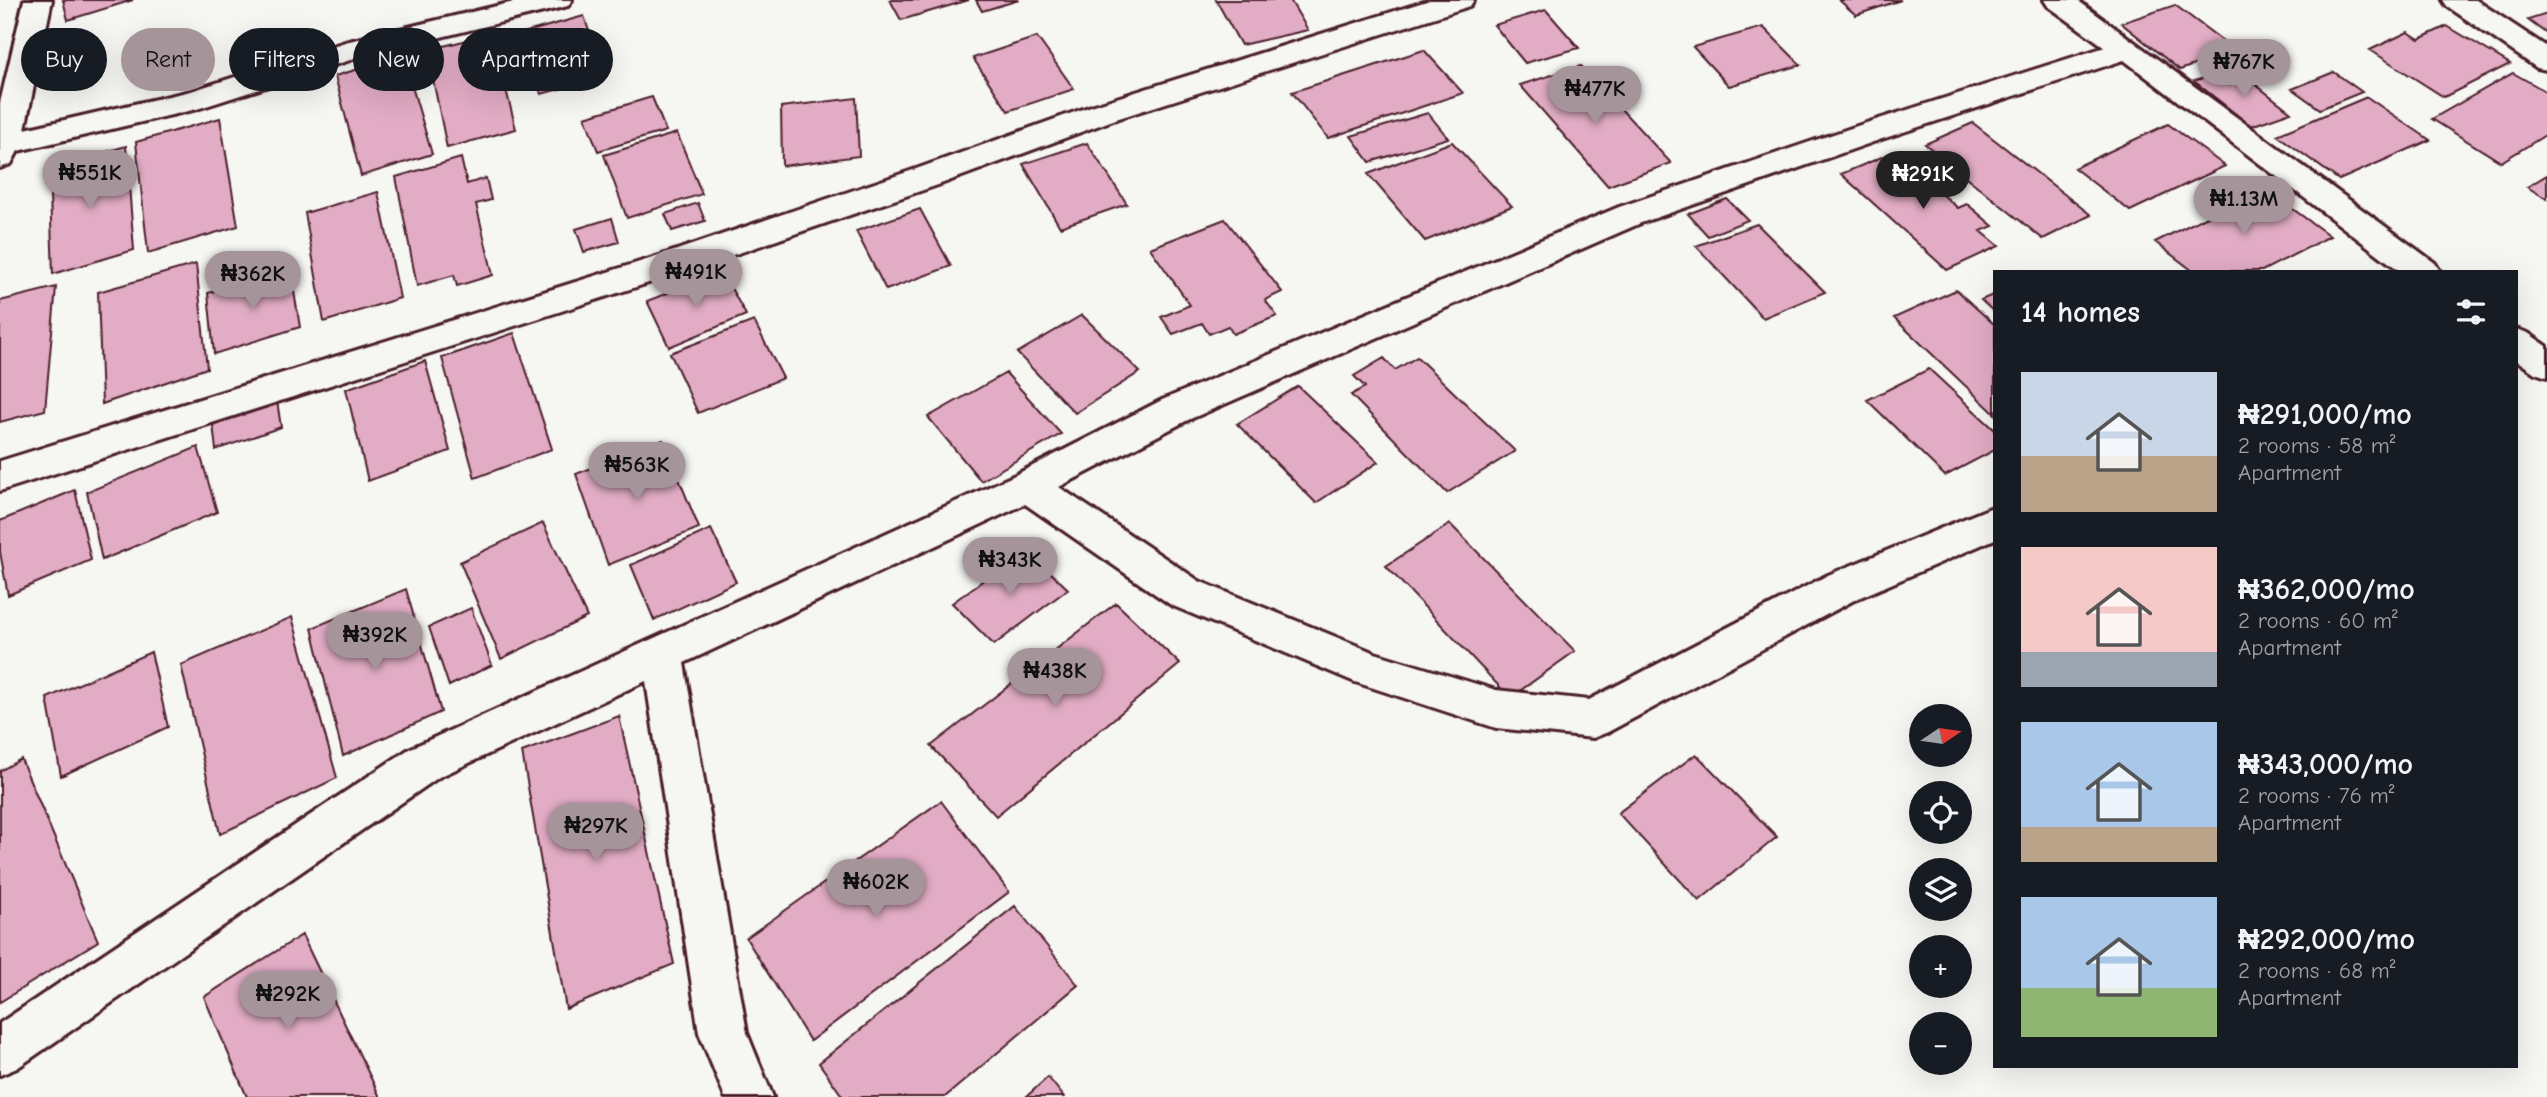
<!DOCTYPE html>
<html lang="en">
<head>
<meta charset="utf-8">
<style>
  body { margin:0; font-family:"Comic Neue",sans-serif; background:#20242c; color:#f1f3f6; height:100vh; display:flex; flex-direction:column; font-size:26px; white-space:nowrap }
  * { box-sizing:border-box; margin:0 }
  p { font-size:23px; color:#9ea1a6 }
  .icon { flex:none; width:38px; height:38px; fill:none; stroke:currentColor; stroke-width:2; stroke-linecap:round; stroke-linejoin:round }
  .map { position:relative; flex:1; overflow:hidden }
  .details { position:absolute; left:1993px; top:270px; width:525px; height:798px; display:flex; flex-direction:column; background:#171b24; border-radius:0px; box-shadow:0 7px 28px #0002 }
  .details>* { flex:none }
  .guide { position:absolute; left:21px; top:28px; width:665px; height:63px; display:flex; gap:14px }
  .needle { width:46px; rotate:77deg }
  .fabs { position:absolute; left:1909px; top:704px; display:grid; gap:14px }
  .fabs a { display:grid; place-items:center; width:63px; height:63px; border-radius:50%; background:#171b24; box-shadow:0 7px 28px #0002; font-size:35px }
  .price { position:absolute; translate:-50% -60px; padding:0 16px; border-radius:24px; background:#a6949b; color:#111; font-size:23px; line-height:46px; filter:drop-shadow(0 2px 4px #0008) }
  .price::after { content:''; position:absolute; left:50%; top:42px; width:21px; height:16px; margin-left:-10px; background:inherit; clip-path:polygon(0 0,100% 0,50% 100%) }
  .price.selected { background:#222; color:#fff }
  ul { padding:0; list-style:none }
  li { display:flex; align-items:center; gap:21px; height:175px; padding:0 28px }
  li span { display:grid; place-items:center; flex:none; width:196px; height:140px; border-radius:0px; color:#555 }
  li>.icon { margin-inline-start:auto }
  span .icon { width:84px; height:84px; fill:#fffc; stroke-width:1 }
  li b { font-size:30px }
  h2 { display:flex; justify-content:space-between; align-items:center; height:84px; padding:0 28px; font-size:30px }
  .chip { padding:0 24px; border-radius:32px; background:#171b24; box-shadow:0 7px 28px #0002; font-size:24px; line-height:63px }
  .chip.selected { background:#a6949b; color:#111 }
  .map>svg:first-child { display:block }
  .building { fill:#e1acc4; stroke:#4a1f2b; stroke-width:2 }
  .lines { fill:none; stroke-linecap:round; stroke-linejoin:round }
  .minor-casing { stroke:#4a1f2b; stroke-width:6 }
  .minor { fill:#f6f6f2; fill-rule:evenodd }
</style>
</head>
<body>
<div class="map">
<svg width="2547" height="1097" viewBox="0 0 2547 1097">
  <rect width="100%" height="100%" fill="#f6f6f2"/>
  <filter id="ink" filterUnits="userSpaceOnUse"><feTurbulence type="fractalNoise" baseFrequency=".0143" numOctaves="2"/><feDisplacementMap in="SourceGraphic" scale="14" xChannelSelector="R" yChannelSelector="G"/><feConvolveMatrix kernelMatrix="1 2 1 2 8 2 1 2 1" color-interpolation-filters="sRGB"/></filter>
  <g filter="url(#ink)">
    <!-- building -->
    <path class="building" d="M63,0H133L68,20Z
      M890,0H969L901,20Z
      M976,0H1019L982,11Z
      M1216,0H1290L1308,30L1241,45Z
      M1839,0H1901L1856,15Z
      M2175,5L2235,50L2180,70L2121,23Z
      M1546,10L1579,48L1525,63L1494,25Z
      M2547,14V34L2528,20Z
      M584,16L604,77L541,94L523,33Z
      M2447,26L2510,64L2444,97L2370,50L2408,32L2419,39Z
      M1763,27L1801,65L1729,86L1693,47Z
      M492,34L516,129L447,148L427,50Z
      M1037,37L1074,89L1008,111L973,58Z
      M1424,50L1463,93L1328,138L1292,92Z
      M403,56L432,154L361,176L335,76Z
      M1581,66L1671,163L1608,186L1520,85Z
      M2334,72L2362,92L2320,109L2292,89Z
      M2513,73L2547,92V134L2501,162L2432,119Z
      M2215,74L2229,85L2247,78L2291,112L2251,126L2194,81Z
      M652,97L666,131L598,151L585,117Z
      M2367,97L2430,140L2339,180L2277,135Z
      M856,98L859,156L782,166L781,107Z
      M1428,113L1448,138L1370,162L1351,136Z
      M220,118L238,226L148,253L136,142Z
      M1973,123L2091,215L2043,239L1925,144Z
      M2168,124L2225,166L2130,211L2074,168Z
      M677,133L702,194L627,218L604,155Z
      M1452,142L1512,206L1425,241L1368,174Z
      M1087,143L1127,204L1060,227L1023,164Z
      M126,146L134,250L53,274L49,168Z
      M1894,152L1958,208L1967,204L1993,226L1981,231L1999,246L1947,270L1841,174Z
      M461,158L467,184L486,178L491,200L476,204L493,275L457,286L454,275L417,286L396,177Z
      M2547,175V199L2527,187Z
      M2264,188L2330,236L2262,271H2193L2155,242Z
      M378,192L400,298L324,322L305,213Z
      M1727,199L1748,220L1708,236L1688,214Z
      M698,203L705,221L672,231L665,214Z
      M920,209L951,266L886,290L856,231Z
      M612,218L619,242L584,252L576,229Z
      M1225,219L1282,292L1265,300L1277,316L1233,334L1228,326L1209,334L1202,323L1173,334L1161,317L1190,305L1150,248Z
      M1757,224L1825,292L1763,318L1696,246Z
      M196,264L207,368L102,404L98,292Z
      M290,268L300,327L214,354L208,293Z
      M722,272L746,315L669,347L647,301Z
      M56,287L45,410L0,422V301Z
      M1956,290L1995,325V414L1894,318Z
      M1995,294V313L1981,300Z
      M1082,315L1140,372L1075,413L1017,353Z
      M754,321L783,378L698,413L670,353Z
      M514,333L552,449L475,478L442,358Z
      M1417,357L1515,451L1447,493L1351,395L1365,387L1354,376L1384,358L1395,370Z
      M425,361L450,451L368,481L346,389Z
      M1929,369L1995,430V450L1945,476L1867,400Z
      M1006,373L1061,434L981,481L928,417Z
      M1298,386L1378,462L1316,503L1237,424Z
      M276,394L281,427L216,450L212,416Z
      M663,440L699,528L608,565L576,474Z
      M198,447L217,512L102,560L87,492Z
      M75,490L91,560L8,595L0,552V521Z
      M543,523L587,617L501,659L460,562Z
      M1450,524L1575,651L1510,698L1386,566Z
      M711,529L736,582L654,620L631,565Z
      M1026,549L1068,589L994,645L952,603Z
      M406,589L441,712L343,756L312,628Z
      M1116,603L1180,664L996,816L931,746Z
      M471,608L492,665L449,686L429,627Z
      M292,617L337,778L220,834L181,665Z
      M151,652L168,727L61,776L47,698Z
      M619,716L674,964L566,1009L522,752Z
      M1696,754L1777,837L1699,901L1618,813Z
      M21,759L98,941L0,1002V771Z
      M941,801L1009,892L810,1041L746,938Z
      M1015,906L1078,985L945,1097H843L819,1063Z
      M302,935L380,1097H247L204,997Z
      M1048,1077L1064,1097H1026Z"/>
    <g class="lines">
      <!-- minor casing -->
      <g class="minor-casing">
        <path id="minor" d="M24,0H52L25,129L191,91L345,42L522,0H572L568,6L363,56L197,109L18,151L11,164L0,168V103Z
          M1430,0H1474L1470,6L1116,119L938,185L683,272L0,491V461L659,256L916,169L1094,105Z
          M2044,0H2077L2435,263L2440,271H2400L2124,60L1882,139L1641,223L1188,420L1059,487L1199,581L1375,653L1496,690L1589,700L1828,575L1995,506V539L1856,599L1608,732L1593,738L1496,728L1355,682L1171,605L1025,504L684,663L747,1033L773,1097H725L699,1033L646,681L439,777L17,1068L0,1075V1023L409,749L1015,475L1162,400L1619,207L1860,125L2105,47L2048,6Z
          M2443,0H2476L2547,47V70L2537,68L2447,6Z
          M2516,329L2528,333L2547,346V377L2535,373L2516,360Z"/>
      </g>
      <!-- minor -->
      <use href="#minor" class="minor"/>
    </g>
  </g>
</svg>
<div class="fabs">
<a><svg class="needle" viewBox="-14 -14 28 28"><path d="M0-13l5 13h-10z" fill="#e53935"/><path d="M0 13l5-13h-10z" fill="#9ea1a6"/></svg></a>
<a><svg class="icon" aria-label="locate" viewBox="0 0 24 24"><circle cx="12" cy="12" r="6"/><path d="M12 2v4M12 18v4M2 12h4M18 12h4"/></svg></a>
<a><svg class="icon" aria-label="layers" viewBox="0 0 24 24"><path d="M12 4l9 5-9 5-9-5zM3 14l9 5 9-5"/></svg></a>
<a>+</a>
<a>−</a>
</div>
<b class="price" style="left:2244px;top:99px">₦767K</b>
<b class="price" style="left:1595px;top:126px">₦477K</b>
<b class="price" style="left:90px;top:210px">₦551K</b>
<b class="price selected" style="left:1923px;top:211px">₦291K</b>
<b class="price" style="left:2244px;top:236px">₦1.13M</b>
<b class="price" style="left:696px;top:309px">₦491K</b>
<b class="price" style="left:253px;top:311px">₦362K</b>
<b class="price" style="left:637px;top:502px">₦563K</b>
<b class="price" style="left:1010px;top:597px">₦343K</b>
<b class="price" style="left:375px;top:672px">₦392K</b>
<b class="price" style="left:1055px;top:708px">₦438K</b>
<b class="price" style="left:596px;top:863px">₦297K</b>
<b class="price" style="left:876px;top:919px">₦602K</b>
<b class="price" style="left:288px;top:1031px">₦292K</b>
<div class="guide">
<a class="chip">Buy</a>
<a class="chip selected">Rent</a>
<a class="chip">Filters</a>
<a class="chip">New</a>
<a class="chip">Apartment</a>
</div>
<section class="details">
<h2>14 homes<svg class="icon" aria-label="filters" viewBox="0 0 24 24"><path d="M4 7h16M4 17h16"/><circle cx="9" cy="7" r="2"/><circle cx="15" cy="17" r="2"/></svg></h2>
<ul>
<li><span style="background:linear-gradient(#c9d6e8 60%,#b9a48a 0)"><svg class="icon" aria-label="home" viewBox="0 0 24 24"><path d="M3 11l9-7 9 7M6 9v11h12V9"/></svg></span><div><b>₦291,000/mo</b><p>2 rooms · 58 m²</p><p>Apartment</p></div></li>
<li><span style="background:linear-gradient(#f6c9c9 75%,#9aa5b1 0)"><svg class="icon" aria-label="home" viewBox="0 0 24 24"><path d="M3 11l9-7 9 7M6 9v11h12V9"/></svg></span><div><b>₦362,000/mo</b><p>2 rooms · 60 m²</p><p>Apartment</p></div></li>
<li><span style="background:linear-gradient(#a9c7e8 75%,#b9a48a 0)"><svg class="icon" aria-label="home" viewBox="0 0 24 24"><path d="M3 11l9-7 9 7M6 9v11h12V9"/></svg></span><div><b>₦343,000/mo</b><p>2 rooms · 76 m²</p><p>Apartment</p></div></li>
<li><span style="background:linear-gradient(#a9c7e8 65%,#8fb573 0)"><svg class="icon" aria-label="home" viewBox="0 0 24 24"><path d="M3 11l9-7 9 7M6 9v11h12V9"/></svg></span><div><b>₦292,000/mo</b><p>2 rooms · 68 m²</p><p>Apartment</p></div></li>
</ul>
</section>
</div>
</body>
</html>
